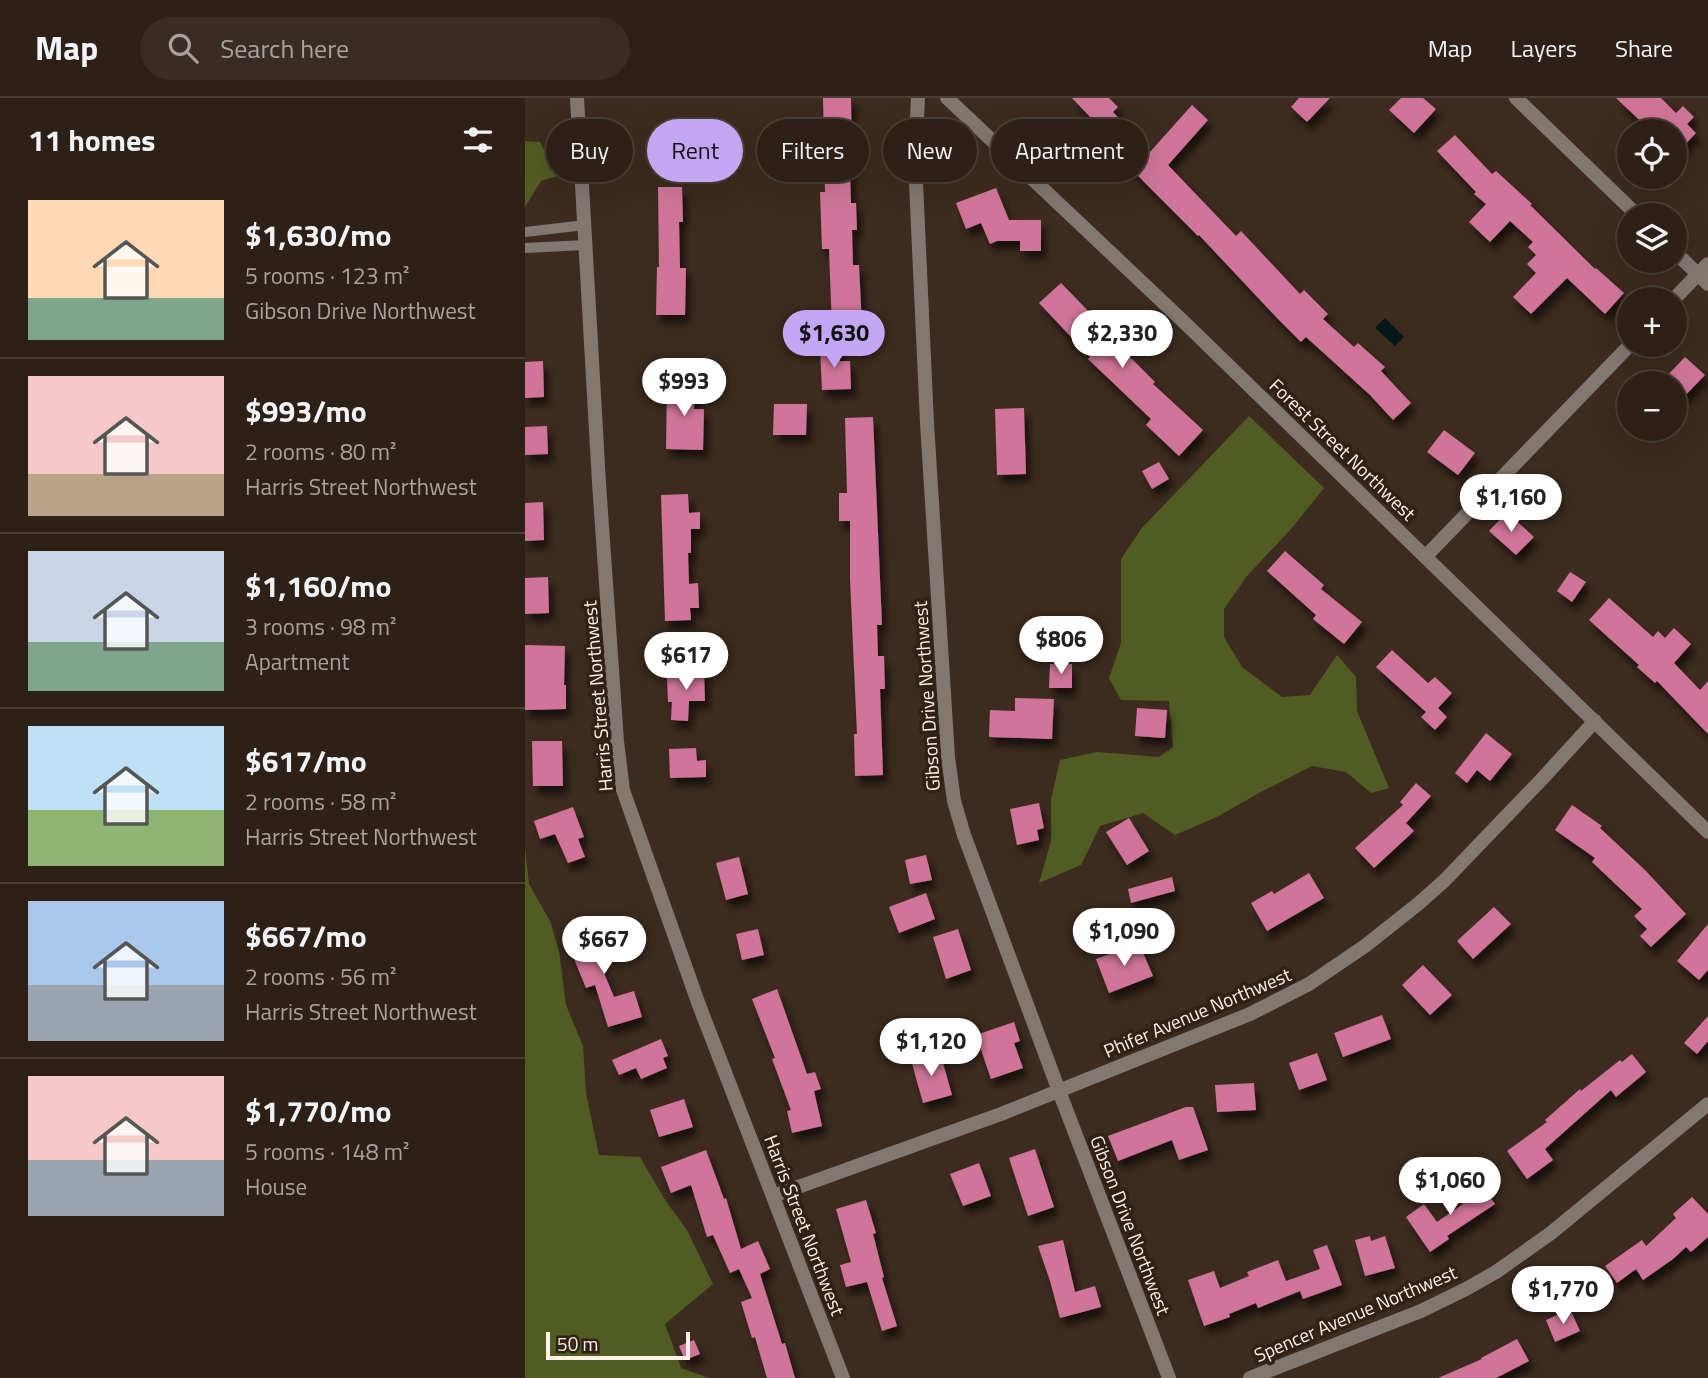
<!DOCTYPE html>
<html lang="en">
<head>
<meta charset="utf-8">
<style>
  body { margin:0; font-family:"Titillium Web",sans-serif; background:#392d23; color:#f1f3f6; height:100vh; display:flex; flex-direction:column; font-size:26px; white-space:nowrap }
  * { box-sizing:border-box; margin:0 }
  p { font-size:23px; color:#a7a3a1 }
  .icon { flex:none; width:38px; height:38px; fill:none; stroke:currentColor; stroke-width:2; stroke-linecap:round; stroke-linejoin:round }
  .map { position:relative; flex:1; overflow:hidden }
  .sheet { display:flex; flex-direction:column; background:#2d2016; width:525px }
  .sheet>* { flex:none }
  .guide { position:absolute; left:21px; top:21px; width:665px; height:63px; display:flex; gap:14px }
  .controls { position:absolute; left:1092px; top:21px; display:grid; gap:14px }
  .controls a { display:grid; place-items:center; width:70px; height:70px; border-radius:50%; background:#2d2016; box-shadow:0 7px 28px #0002,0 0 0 2px #483e35; font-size:35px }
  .scale { position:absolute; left:21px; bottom:18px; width:144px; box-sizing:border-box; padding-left:7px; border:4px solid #fcf1e8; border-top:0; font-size:19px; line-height:24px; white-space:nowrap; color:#fcf1e8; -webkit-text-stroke:5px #312115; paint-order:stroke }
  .price { position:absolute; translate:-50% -60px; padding:0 16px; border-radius:24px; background:#fff; color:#222; font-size:23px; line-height:46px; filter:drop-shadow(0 2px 4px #0008) }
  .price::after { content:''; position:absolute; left:50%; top:42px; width:21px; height:16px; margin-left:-10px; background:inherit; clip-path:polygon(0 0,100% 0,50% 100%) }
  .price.selected { background:#c2a7f2; color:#111 }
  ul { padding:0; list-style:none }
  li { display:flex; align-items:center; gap:21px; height:175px; padding:0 28px }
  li+li { border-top:2px solid #483e35 }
  li span { display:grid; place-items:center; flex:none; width:196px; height:140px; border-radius:0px; color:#555 }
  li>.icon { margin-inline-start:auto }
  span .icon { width:84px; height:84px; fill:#fffc; stroke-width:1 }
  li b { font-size:30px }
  h2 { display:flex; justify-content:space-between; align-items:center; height:84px; padding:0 28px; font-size:30px }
  .pill { padding:0 24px; border-radius:32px; background:#2d2016; box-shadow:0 7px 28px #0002,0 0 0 2px #483e35; font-size:24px; line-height:63px }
  .pill.selected { background:#c2a7f2; color:#111 }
  header { display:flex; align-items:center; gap:42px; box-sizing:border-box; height:98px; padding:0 35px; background:#2d2016; border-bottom:2px solid #483e35 }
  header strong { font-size:33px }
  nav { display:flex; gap:38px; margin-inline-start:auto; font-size:24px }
  .search { width:490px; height:63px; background:#392d23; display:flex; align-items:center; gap:18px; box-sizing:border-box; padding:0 24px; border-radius:38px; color:#a7a3a1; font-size:26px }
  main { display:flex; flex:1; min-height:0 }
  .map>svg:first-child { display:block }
  .green { fill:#515c23 }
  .water { fill:#06171a }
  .building { fill:#d07599; filter:url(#shadow) }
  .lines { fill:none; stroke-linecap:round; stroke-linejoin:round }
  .service { stroke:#807871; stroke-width:10 }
  .minor { stroke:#807871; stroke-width:14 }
  .tertiary { stroke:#807871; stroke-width:14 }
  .labels { text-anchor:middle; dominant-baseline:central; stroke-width:7; stroke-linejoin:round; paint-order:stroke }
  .street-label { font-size:19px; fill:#fcf1e8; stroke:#312115 }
</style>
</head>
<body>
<header>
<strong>Map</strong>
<div class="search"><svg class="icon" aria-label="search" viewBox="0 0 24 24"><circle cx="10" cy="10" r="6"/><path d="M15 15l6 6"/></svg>Search here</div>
<nav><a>Map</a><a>Layers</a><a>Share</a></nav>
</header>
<main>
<section class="sheet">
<h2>11 homes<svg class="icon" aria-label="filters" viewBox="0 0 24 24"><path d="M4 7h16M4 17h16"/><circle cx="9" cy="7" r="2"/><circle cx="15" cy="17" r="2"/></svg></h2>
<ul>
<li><span style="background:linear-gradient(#ffd9b3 70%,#7fa58c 0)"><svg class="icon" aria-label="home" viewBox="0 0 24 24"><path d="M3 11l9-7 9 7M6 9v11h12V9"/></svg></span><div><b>$1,630/mo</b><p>5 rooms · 123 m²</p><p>Gibson Drive Northwest</p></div></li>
<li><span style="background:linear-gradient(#f6c9c9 70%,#b9a48a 0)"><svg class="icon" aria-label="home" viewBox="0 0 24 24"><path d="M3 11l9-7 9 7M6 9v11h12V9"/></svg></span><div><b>$993/mo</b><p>2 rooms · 80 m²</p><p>Harris Street Northwest</p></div></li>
<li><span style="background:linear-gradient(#c9d6e8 65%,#7fa58c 0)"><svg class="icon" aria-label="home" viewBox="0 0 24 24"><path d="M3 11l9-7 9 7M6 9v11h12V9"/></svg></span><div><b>$1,160/mo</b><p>3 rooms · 98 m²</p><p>Apartment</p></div></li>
<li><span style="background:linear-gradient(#bfe0f5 60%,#8fb573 0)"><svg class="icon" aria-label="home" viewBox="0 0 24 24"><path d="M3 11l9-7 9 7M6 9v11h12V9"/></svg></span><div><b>$617/mo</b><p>2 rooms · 58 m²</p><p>Harris Street Northwest</p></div></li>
<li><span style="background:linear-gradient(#a9c7e8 60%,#9aa5b1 0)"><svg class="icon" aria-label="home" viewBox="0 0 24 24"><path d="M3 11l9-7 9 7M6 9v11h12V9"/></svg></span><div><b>$667/mo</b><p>2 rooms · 56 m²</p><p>Harris Street Northwest</p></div></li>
<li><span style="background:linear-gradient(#f6c9c9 60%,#9aa5b1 0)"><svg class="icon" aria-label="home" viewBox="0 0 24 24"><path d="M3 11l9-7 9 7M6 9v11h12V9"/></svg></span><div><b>$1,770/mo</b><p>5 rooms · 148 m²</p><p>House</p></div></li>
</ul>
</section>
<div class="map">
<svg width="1183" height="1280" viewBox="0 0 1183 1280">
  <defs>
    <filter id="shadow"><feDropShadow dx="4.5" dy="8" stdDeviation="3.5" flood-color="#0009"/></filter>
  </defs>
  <rect width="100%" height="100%" fill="#3c2b1e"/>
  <!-- green -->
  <path class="green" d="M0,43L15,44L32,78L16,83L0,109Z
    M724,318L799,390L766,431L722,478L699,511V539L717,569L757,599L785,597L812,557L831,579L832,613L864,690L846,695L821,674L787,668L732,696L692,719L650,737L618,715L575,728L556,767L514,785L526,743V701L535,662L572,654L634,659L648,649L644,603L596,602L584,580L596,545V461L616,431Z
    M0,749L4,786L25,823L34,853L41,907L58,948L61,995L74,1057L115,1059L140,1102L162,1132L188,1186L140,1226L156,1270L184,1280H0Z"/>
  <!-- water -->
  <path class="water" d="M860,220L879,239L870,248L850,230Z"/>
  <!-- building -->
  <path class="building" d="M298,0H326L327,74H325L326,105H331L332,132H327L328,167H334L337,229L307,231L304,151H297L295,94H300Z
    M547,0H584L593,9L588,14L625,54L667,7L683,22L643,67L711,138L716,133L775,196L779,192L803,216L798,221L829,249L833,245L860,269L856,273L886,305L868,322L845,297L781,239L776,244L752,220L674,137L673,138L620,85L584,47L588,43Z
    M774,0H805L782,24L766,9Z
    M876,0H898L911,11L889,35L864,12Z
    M1091,0H1136L1151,15L1158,8L1169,19L1162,26L1171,35L1150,57V33H1126Z
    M132,28H162V55H132Z
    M930,37L967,76L971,73L1007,106L1005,107L1070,171L1071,170L1099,195L1080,216L1042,180L1006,216L988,199L1011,175L1002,166L1011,157L1003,149L1008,144L985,123L965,144L944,124L961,106L949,96L951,94L912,53Z
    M133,89H157L158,124H154L155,170H161L160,217H131L132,169H134Z
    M471,90L484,122H516V153H495V143H472L465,146L456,125L441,131L431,105Z
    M536,185L575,225L573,227L630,284L628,286L678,332L654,358L621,327L626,321L563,261L565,259L514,205Z
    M315,249V263H325L326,291L297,292L295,250Z
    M1160,259L1180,277L1150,308V285H1135Z
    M18,263L19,299L0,300V264Z
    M142,284H170L169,311H179L178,352L141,351Z
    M249,306H282L281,337H248Z
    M499,310L501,376L472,377L470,311Z
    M348,319L357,527H352L353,558H359L360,591H355L358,677L330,678L329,636H332L325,481V423H314V395H322L320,320Z
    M22,328L23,356L0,357V329Z
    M919,332L950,355L933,377L902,354Z
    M634,364L644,381L627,391L617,373Z
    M163,396L164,415L175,414V431H166V455H163L164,486L173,485L174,510H165L166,522L140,523L136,397Z
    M18,404L19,442L0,443V405Z
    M982,414L1009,439L991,457L964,433Z
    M760,453L799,487L796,491L837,524L819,546L788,521L791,517L742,473Z
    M1045,474L1061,484L1047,504L1032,493Z
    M23,479L24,515L0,516V480Z
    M1084,500L1128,539L1133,533L1140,540L1149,530L1166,546L1149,565L1175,592L1183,583V636L1132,583L1130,585L1112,569L1114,567L1064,522Z
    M0,547L40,548L39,587H41V611L0,612Z
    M867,552L903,585L910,579L927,595L913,610L922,619L910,632L896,619L901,614L851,569Z
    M525,566H547V590H524Z
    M179,571L180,603H164L163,623L146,622L147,604H143L142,580H156V572Z
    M490,600L529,601L527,641L464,639L465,612L490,613Z
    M612,610L642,612L640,640L610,638Z
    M961,635L987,656L965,683L952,672L942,685L930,675Z
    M7,643H37L38,688H8Z
    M171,650L172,663L181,662V679L145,680L144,651Z
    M891,685L906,698L881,725L889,733L849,770L830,750L878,707L875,704Z
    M514,705L519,730L512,732L514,742L492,747L485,711Z
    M1047,707L1077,728L1075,730L1120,772L1161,816L1126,849L1115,838L1122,831L1109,818L1117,811L1067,764L1070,760L1030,732Z
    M48,709L59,739L53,741L60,759L43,765L30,736L15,741L9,723Z
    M604,720L624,753L602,767L581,734Z
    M401,757L407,782L385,786L380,762Z
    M214,759L223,796L201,802L191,765Z
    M784,775L799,800L742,833L726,805L747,793L749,796Z
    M647,779L650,793L606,805L603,791Z
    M401,795L410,821L374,835L364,809Z
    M969,809L986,826L948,861L932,843Z
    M82,824L92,848L71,856L89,899L109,893L117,919L83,929L70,887L61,890L47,856L58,852L52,836Z
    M1183,826V872L1174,882L1152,863Z
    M233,831L239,857L217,862L211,836Z
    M433,831L446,872L421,881L408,839Z
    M614,845L628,878L584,895L571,861Z
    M898,867L927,897L905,917L877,887Z
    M252,891L282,976L290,974L296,991L289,993L297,1028L267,1035L262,1013L266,1012L247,961L250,960L227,901Z
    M857,917L866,941L818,959L809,935Z
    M1183,918V943L1172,956L1159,945Z
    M489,924L495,943L489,945L498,970L466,981L451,937Z
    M136,941L143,958L138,960L142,970L116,981L111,970L94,977L87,962Z
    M415,954L427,997L398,1005L386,962Z
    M792,955L802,982L774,992L764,965Z
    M1107,956L1121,974L1091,999L1086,992L1020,1051L1028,1062L1002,1081L982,1053L1022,1024L1020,1022L1055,991L1056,993L1095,962L1097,964Z
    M729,985L731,1012L692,1014L690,987Z
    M159,1001L168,1029L134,1039L125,1012Z
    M661,1009H668L683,1052L654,1062L647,1042L593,1063L583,1038Z
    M510,1051L529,1109L503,1118L484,1060Z
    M181,1052L199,1101L201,1100L216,1151L233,1143L245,1171L235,1176L257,1246L260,1245L270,1280H242L230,1239L227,1240L216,1204L227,1200L214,1171L205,1175L188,1137L182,1139L166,1087L146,1095L136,1069Z
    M454,1065L466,1098L438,1108L425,1076Z
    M955,1084L970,1106L922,1138L924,1141L905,1154L881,1119L899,1106L912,1124L938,1106L933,1099Z
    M1167,1099L1183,1116V1139L1166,1154L1161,1149L1148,1161L1118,1182L1111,1171L1092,1185L1080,1168L1117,1142L1121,1148L1151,1120L1148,1116Z
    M341,1102L351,1135L348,1136L359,1179L357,1180L372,1228L357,1233L342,1184L321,1189L315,1167L326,1164L311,1111Z
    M845,1138L846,1143L860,1138L870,1170L840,1178L830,1142Z
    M538,1142L550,1194L570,1188L576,1209L535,1220L525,1183L513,1148Z
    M802,1147L817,1187L778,1201L775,1193L733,1210L731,1205L704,1216L705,1219L679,1228L663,1182L689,1173L695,1190L724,1178L722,1174L753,1162L761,1183L795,1171L788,1152Z
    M1045,1211L1055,1233L1030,1244L1021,1222Z
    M992,1241L1004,1263L971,1280H913L957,1261L956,1260Z
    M169,1242L175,1256L160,1262L154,1248Z"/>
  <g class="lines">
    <!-- service -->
    <path class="service" d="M0,134L60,127
      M0,150L61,147"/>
    <!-- minor -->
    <path class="minor" d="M393,0L390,63L402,325L423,659L429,703L439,737L534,993L644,1280
      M422,0L662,227L1183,734
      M991,0L1112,117
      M1150,154L1183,186
      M1149,201L1183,166
      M901,458L1105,247
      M248,1098L476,1016L725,916L784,886L840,848L893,806L919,783L1017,681L1070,623
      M725,1280L896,1213L941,1191L971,1174L1026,1135L1183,1006"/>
    <!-- tertiary -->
    <path class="tertiary" d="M52,0L74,385L92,643L98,692L174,907L318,1280"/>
  </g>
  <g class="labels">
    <!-- street labels -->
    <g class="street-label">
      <text transform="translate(818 351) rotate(44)">Forest Street Northwest</text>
      <text transform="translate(72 598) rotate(-95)">Harris Street Northwest</text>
      <text transform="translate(401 598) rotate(-94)">Gibson Drive Northwest</text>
      <text transform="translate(672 914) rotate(-23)">Phifer Avenue Northwest</text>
      <text transform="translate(280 1127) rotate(69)">Harris Street Northwest</text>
      <text transform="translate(606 1127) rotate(69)">Gibson Drive Northwest</text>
      <text transform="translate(830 1215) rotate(-23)">Spencer Avenue Northwest</text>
    </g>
  </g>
</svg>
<div class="controls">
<a><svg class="icon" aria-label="locate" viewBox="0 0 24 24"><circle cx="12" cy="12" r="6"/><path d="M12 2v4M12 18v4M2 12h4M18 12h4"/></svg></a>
<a><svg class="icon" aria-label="layers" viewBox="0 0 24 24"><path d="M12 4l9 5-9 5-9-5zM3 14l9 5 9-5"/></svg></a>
<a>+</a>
<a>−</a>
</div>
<div class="scale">50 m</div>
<b class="price selected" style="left:309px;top:272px">$1,630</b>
<b class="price" style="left:597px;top:272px">$2,330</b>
<b class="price" style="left:159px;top:320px">$993</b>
<b class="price" style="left:986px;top:436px">$1,160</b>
<b class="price" style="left:536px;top:578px">$806</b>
<b class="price" style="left:161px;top:594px">$617</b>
<b class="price" style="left:599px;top:870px">$1,090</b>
<b class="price" style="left:79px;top:878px">$667</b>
<b class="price" style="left:406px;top:980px">$1,120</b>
<b class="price" style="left:925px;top:1119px">$1,060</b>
<b class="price" style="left:1038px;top:1228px">$1,770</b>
<div class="guide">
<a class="pill">Buy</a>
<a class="pill selected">Rent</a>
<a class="pill">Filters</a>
<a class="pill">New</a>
<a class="pill">Apartment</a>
</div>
</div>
</main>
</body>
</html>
